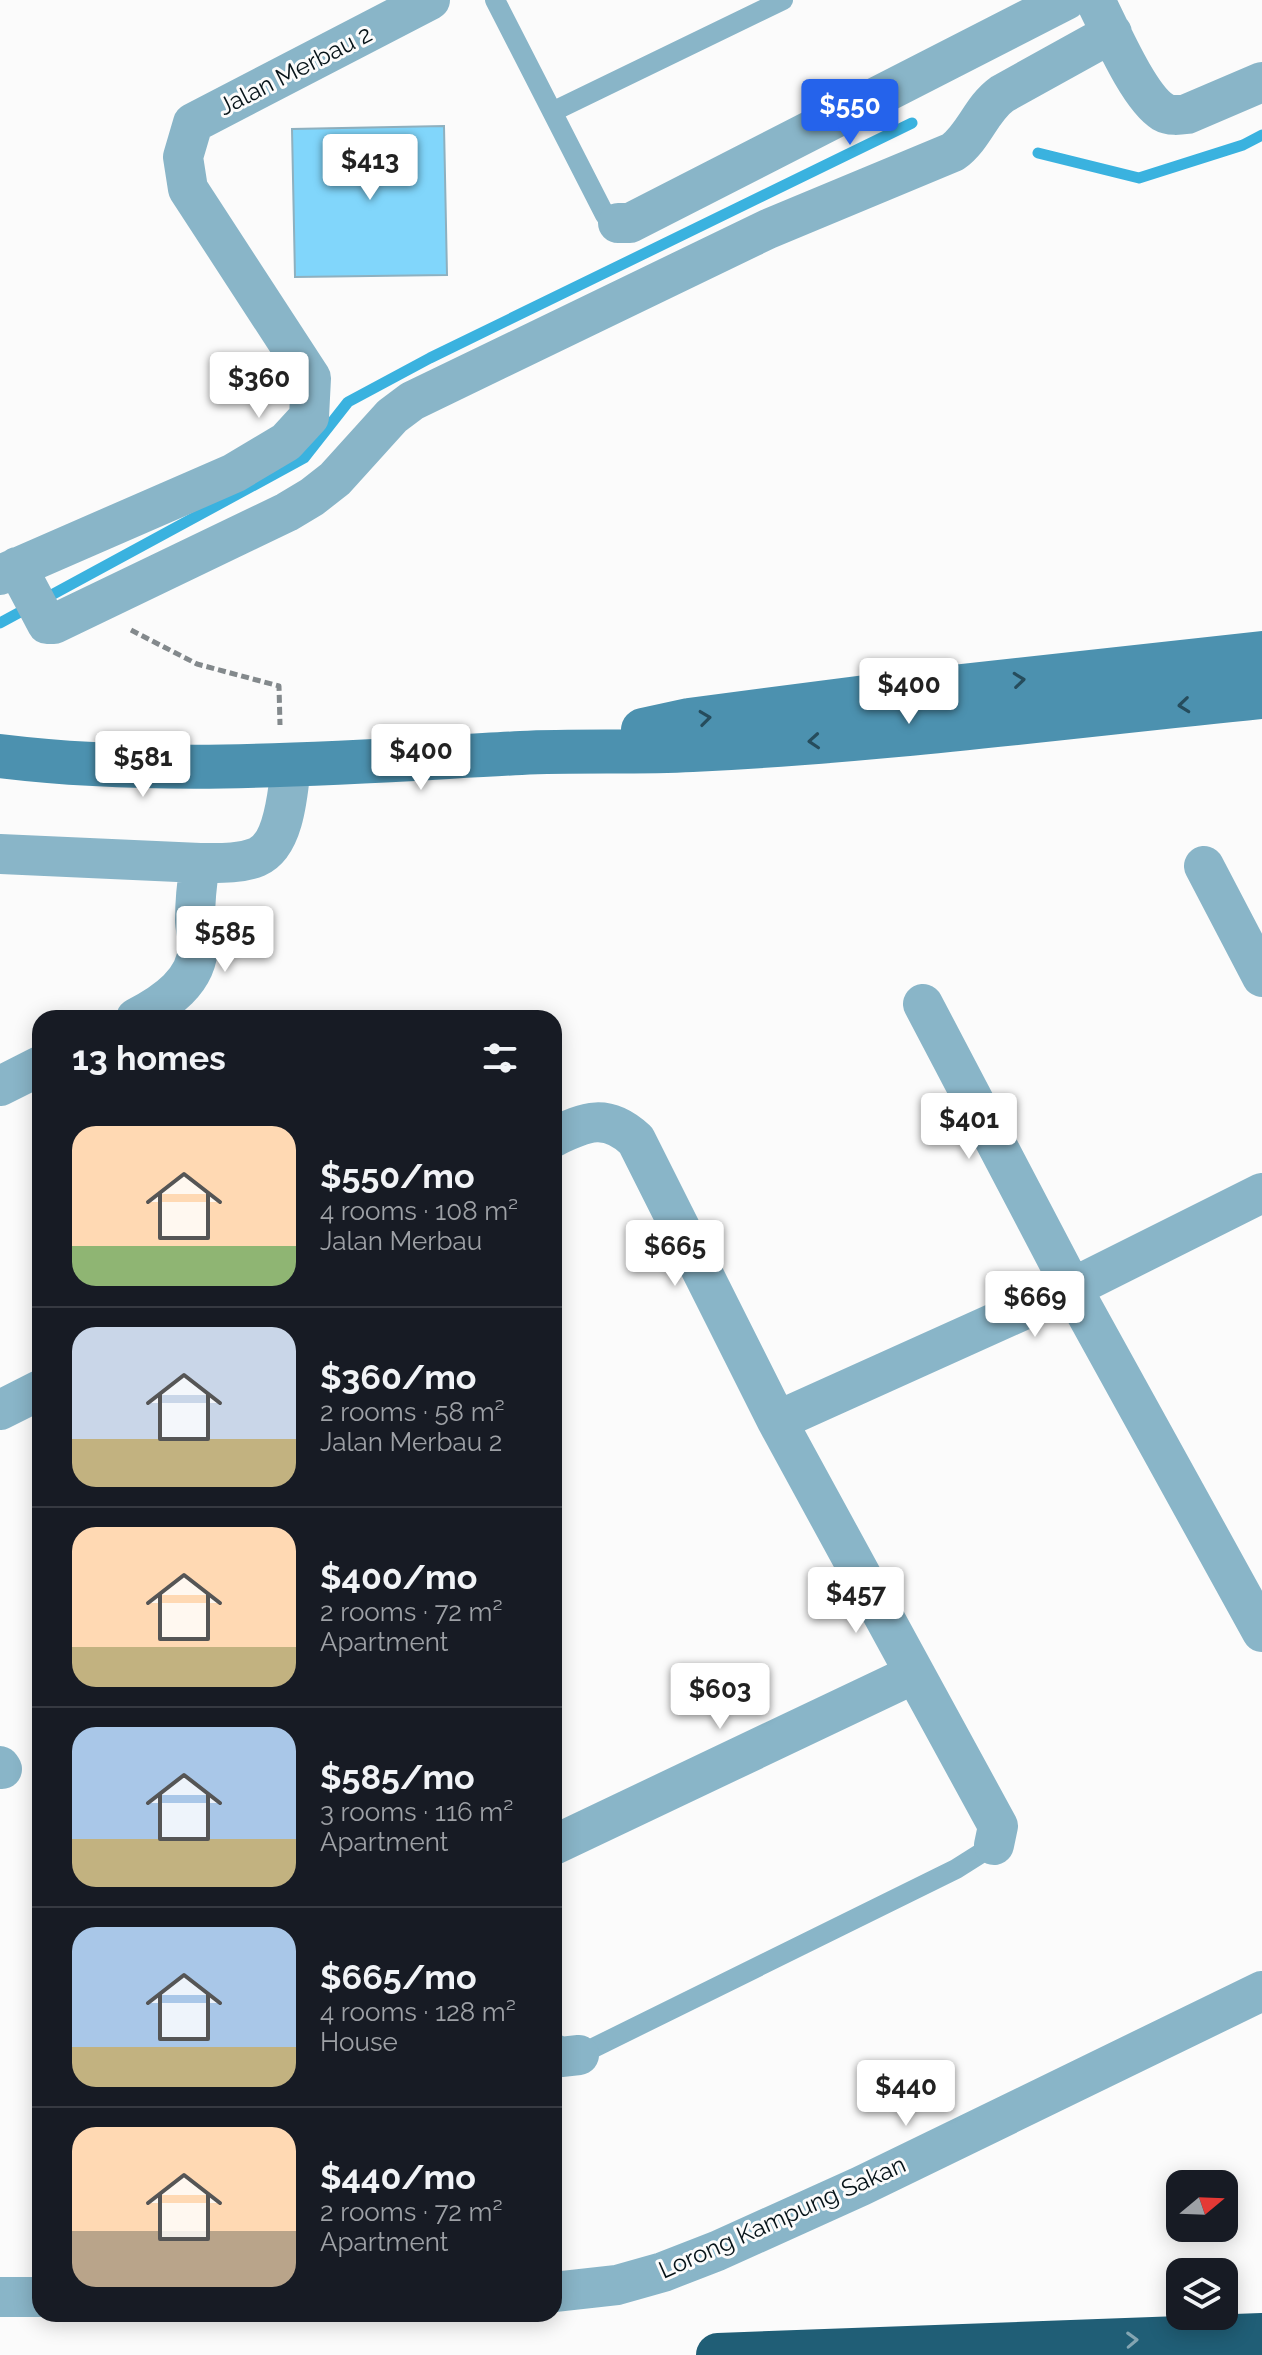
<!DOCTYPE html>
<html lang="en">
<head>
<meta charset="utf-8">
<style>
  body { margin:0; font-family:Raleway,sans-serif; background:#242831; color:#f1f3f6; height:100vh; display:flex; flex-direction:column; font-size:30px; white-space:nowrap }
  * { box-sizing:border-box; margin:0 }
  p { font-size:26px; color:#9ea1a6 }
  .icon { flex:none; width:44px; height:44px; fill:none; stroke:currentColor; stroke-width:2; stroke-linecap:round; stroke-linejoin:round }
  .map { position:relative; flex:1; overflow:hidden }
  .details { position:absolute; left:32px; top:1010px; width:530px; height:1312px; display:flex; flex-direction:column; background:#171b24; border-radius:24px; box-shadow:0 4px 20px #0003 }
  .details>* { flex:none }
  .needle { width:52px; rotate:71deg }
  .buttons { position:absolute; left:1166px; top:2170px; display:grid; gap:16px }
  .buttons a { display:grid; place-items:center; width:72px; height:72px; border-radius:16px; background:#171b24; box-shadow:0 4px 20px #0003; font-size:40px }
  .price { position:absolute; translate:-50% -68px; padding:0 18px; border-radius:8px; background:#fff; color:#222; font-size:26px; line-height:52px; filter:drop-shadow(0 2px 4px #0008) }
  .price::after { content:''; position:absolute; left:50%; top:48px; width:24px; height:18px; margin-left:-12px; background:inherit; clip-path:polygon(0 0,100% 0,50% 100%) }
  .price.current { background:#2563eb; color:#fff }
  ul { padding:0; list-style:none }
  li { display:flex; align-items:center; gap:24px; height:200px; padding:0 40px }
  li+li { border-top:2px solid #363941 }
  li span { display:grid; place-items:center; flex:none; width:224px; height:160px; border-radius:24px; color:#555 }
  li>.icon { margin-inline-start:auto }
  span .icon { width:96px; height:96px; fill:#fffc; stroke-width:1 }
  li b { font-size:34px }
  h2 { display:flex; justify-content:space-between; align-items:center; height:96px; padding:0 40px; font-size:34px }
  .map>svg:first-child { display:block }
  .lines { fill:none; stroke-linecap:round; stroke-linejoin:round }
  .stream { stroke:#3ab2df; stroke-width:11 }
  .building { fill:#81d6fb; stroke:#8eb0bf; stroke-width:2 }
  .path { stroke:#83898c; stroke-width:5; stroke-dasharray:8 4; stroke-linecap:butt }
  .service { stroke:#89b5c8; stroke-width:20 }
  .minor { stroke:#89b5c8; stroke-width:40 }
  .secondary { stroke:#4c91af; stroke-width:44 }
  .motorway { stroke:#205e76; stroke-width:44 }
  .oneway { stroke:#264c5c }
  .oneway2 { stroke:#83a5b2 }
  .labels { text-anchor:middle; dominant-baseline:central; stroke-width:6; stroke-linejoin:round; paint-order:stroke }
  .street-label { font-size:24px; fill:#061318; stroke:#fbfbfb }
</style>
</head>
<body>
<div class="map">
<svg width="1262" height="2355" viewBox="0 0 1262 2355">
  <rect width="100%" height="100%" fill="#fbfbfb"/>
  <g class="lines">
    <!-- stream -->
    <path class="stream" d="M1038,153L1139,178L1243,145L1262,135
      M0,623L304,458L348,402L430,358L912,123"/>
  </g>
  <!-- building -->
  <path class="building" d="M444,126L447,275L295,277L292,129Z"/>
  <g class="lines">
    <!-- path -->
    <path class="path" d="M131,630L197,664L279,686L280,725"/>
    <!-- service -->
    <path class="service" d="M495,0L605,215L618,223
      M554,111L783,0
      M579,2055L956,1869L994,1845"/>
    <!-- minor -->
    <path class="minor" d="M1095,0C1109,27 1138,97 1163,112C1170,116 1179,115 1187,114L1262,82
      M618,223H630L1066,0
      M17,567L47,624H54L287,512L312,497L335,479L392,416L412,401L768,229L953,152C974,137 981,109 1002,94L1112,33
      M0,575L234,473L286,442L309,417L311,378L188,189L183,157L193,123L430,0
      M0,854L200,863C218,863 240,864 257,857C285,845 288,791 291,765
      M1204,866L1262,977
      M923,1004L1072,1288L1262,1632
      M136,1018C165,1003 198,981 198,945C198,936 195,928 195,920C195,900 197,882 200,863
      M0,1086L40,1066
      M554,1137C586,1121 607,1113 636,1140L777,1421L992,1815L998,1826L994,1845
      M0,1410L40,1390
      M777,1421L1072,1288L1262,1193
      M0,1766L2,1769
      M554,1845L914,1674
      M554,2054L561,2057L579,2055
      M554,2292L617,2285L663,2272L717,2251L861,2186L1262,1991
      M0,2297H40"/>
    <!-- secondary -->
    <path class="secondary" d="M643,730L689,720L889,694L1262,653
      M0,756C172,777 348,762 521,753C578,750 635,753 692,750C883,741 1072,716 1262,697"/>
    <!-- motorway -->
    <path class="motorway" d="M718,2355L1262,2335"/>
  </g>
  <!-- one-way arrows -->
  <defs><path id="oneway-chevron" d="M-2-3.5L2.5 0L-2 3.5" fill="none" stroke-width="1.6" stroke-linecap="round" stroke-linejoin="round" transform="scale(2)"/></defs>
  <g class="oneway">
    <use href="#oneway-chevron" transform="translate(1019 680) rotate(-6)"/>
    <use href="#oneway-chevron" transform="translate(1184 705) rotate(174)"/>
    <use href="#oneway-chevron" transform="translate(705 718) rotate(-7)"/>
    <use href="#oneway-chevron" transform="translate(814 741) rotate(176)"/>
  </g>
  <use class="oneway2" href="#oneway-chevron" transform="translate(1132 2340) rotate(-2)"/>
  <g class="labels">
    <!-- street labels -->
    <g class="street-label">
      <text transform="translate(295 70) rotate(-27)">Jalan Merbau 2</text>
      <text transform="translate(782 2217) rotate(-24)">Lorong Kampung Sakan</text>
    </g>
  </g>
</svg>
<div class="buttons">
<a><svg class="needle" viewBox="-14 -14 28 28"><path d="M0-13l5 13h-10z" fill="#e53935"/><path d="M0 13l5-13h-10z" fill="#9ea1a6"/></svg></a>
<a><svg class="icon" aria-label="layers" viewBox="0 0 24 24"><path d="M12 4l9 5-9 5-9-5zM3 14l9 5 9-5"/></svg></a>
</div>
<b class="price current" style="left:850px;top:147px">$550</b>
<b class="price" style="left:370px;top:202px">$413</b>
<b class="price" style="left:259px;top:420px">$360</b>
<b class="price" style="left:909px;top:726px">$400</b>
<b class="price" style="left:421px;top:792px">$400</b>
<b class="price" style="left:143px;top:799px">$581</b>
<b class="price" style="left:225px;top:974px">$585</b>
<b class="price" style="left:969px;top:1161px">$401</b>
<b class="price" style="left:675px;top:1288px">$665</b>
<b class="price" style="left:1035px;top:1339px">$669</b>
<b class="price" style="left:856px;top:1635px">$457</b>
<b class="price" style="left:720px;top:1731px">$603</b>
<b class="price" style="left:906px;top:2128px">$440</b>
<section class="details">
<h2>13 homes<svg class="icon" aria-label="filters" viewBox="0 0 24 24"><path d="M4 7h16M4 17h16"/><circle cx="9" cy="7" r="2"/><circle cx="15" cy="17" r="2"/></svg></h2>
<ul>
<li><span style="background:linear-gradient(#ffd9b3 75%,#8fb573 0)"><svg class="icon" aria-label="home" viewBox="0 0 24 24"><path d="M3 11l9-7 9 7M6 9v11h12V9"/></svg></span><div><b>$550/mo</b><p>4 rooms · 108 m²</p><p>Jalan Merbau</p></div></li>
<li><span style="background:linear-gradient(#c9d6e8 70%,#c2b280 0)"><svg class="icon" aria-label="home" viewBox="0 0 24 24"><path d="M3 11l9-7 9 7M6 9v11h12V9"/></svg></span><div><b>$360/mo</b><p>2 rooms · 58 m²</p><p>Jalan Merbau 2</p></div></li>
<li><span style="background:linear-gradient(#ffd9b3 75%,#c2b280 0)"><svg class="icon" aria-label="home" viewBox="0 0 24 24"><path d="M3 11l9-7 9 7M6 9v11h12V9"/></svg></span><div><b>$400/mo</b><p>2 rooms · 72 m²</p><p>Apartment</p></div></li>
<li><span style="background:linear-gradient(#a9c7e8 70%,#c2b280 0)"><svg class="icon" aria-label="home" viewBox="0 0 24 24"><path d="M3 11l9-7 9 7M6 9v11h12V9"/></svg></span><div><b>$585/mo</b><p>3 rooms · 116 m²</p><p>Apartment</p></div></li>
<li><span style="background:linear-gradient(#a9c7e8 75%,#c2b280 0)"><svg class="icon" aria-label="home" viewBox="0 0 24 24"><path d="M3 11l9-7 9 7M6 9v11h12V9"/></svg></span><div><b>$665/mo</b><p>4 rooms · 128 m²</p><p>House</p></div></li>
<li><span style="background:linear-gradient(#ffd9b3 65%,#b9a48a 0)"><svg class="icon" aria-label="home" viewBox="0 0 24 24"><path d="M3 11l9-7 9 7M6 9v11h12V9"/></svg></span><div><b>$440/mo</b><p>2 rooms · 72 m²</p><p>Apartment</p></div></li>
</ul>
</section>
</div>
</body>
</html>
